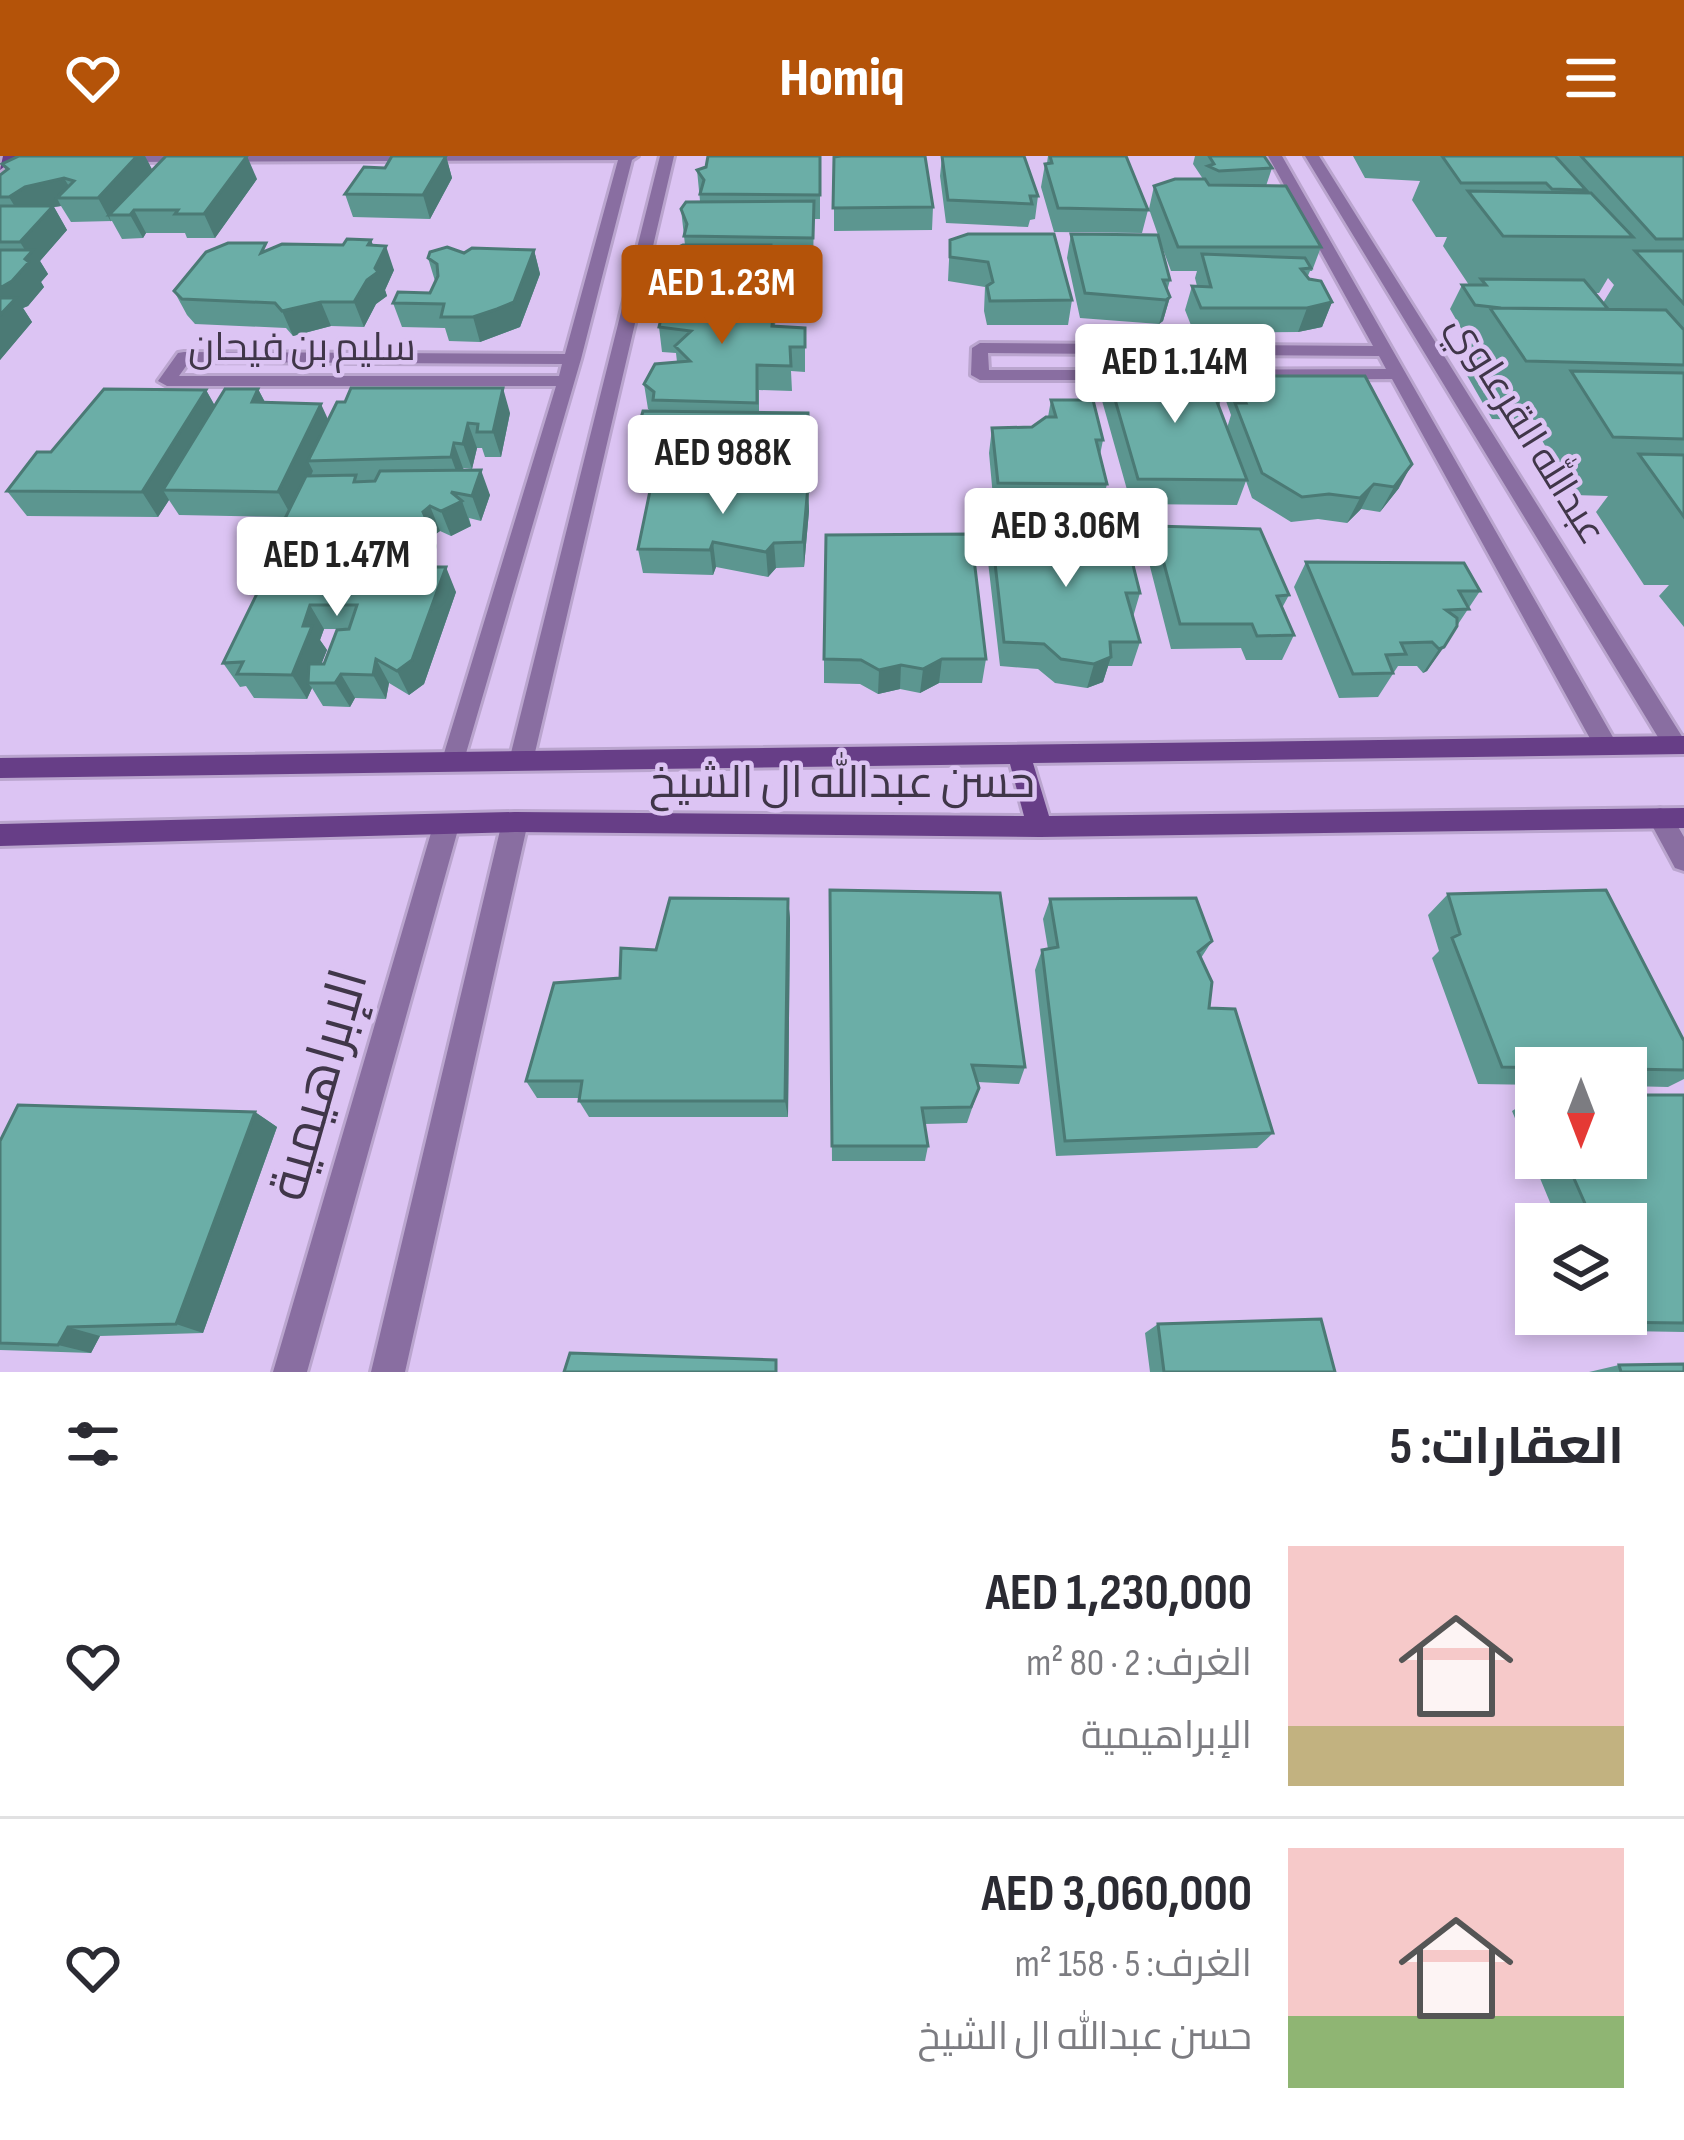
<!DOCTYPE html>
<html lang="ar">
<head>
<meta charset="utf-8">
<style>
  body { margin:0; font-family:"Sofia Sans Condensed",Cairo,sans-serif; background:#f7f7f7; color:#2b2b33; direction:rtl; height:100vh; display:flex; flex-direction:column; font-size:45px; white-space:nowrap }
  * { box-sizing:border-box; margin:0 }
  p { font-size:39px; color:#7c7c81 }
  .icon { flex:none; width:66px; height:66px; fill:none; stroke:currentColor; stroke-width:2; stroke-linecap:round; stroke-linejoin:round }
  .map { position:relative; height:1216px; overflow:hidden; direction:ltr }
  .side { display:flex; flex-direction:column; background:#fff; flex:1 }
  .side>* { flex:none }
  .needle { width:78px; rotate:180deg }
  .tools { position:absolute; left:1515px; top:891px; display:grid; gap:24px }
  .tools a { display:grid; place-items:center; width:132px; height:132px; border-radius:0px; background:#fff; box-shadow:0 6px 18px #0003; font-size:60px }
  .price { position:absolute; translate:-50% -102px; padding:0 27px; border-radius:12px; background:#fff; color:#222; font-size:39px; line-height:78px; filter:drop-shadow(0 3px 6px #0008) }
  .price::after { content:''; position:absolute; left:50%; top:72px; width:36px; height:27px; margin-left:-18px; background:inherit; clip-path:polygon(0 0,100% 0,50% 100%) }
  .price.selected { background:#b45309; color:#fff }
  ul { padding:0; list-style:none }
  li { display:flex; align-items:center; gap:36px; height:300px; padding:0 60px }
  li+li { border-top:3px solid #e1e1e2 }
  li span { display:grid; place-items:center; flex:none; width:336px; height:240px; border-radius:0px; color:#555 }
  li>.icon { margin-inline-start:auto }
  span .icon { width:144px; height:144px; fill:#fffc; stroke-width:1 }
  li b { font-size:51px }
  h2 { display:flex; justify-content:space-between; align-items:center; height:144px; padding:0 60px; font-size:51px }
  header { display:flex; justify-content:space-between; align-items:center; height:156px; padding:0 60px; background:#b45309; color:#fff; font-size:54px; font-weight:800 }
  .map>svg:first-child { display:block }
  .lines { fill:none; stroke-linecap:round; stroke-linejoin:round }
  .street-casing { stroke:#baa5ce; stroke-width:6 }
  .secondary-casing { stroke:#baa5ce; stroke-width:6 }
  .street { fill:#896ea1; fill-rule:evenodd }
  .secondary { fill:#673e87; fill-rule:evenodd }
  .wall { fill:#5c9690; fill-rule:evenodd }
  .shaded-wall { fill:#4b7a75 }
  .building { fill:#6baea7; stroke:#4b7a75; stroke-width:3 }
  .labels { text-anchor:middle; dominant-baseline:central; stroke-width:9; stroke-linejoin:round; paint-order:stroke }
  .far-street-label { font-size:39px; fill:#403649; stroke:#dcc4f3 }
  .street-label { font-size:45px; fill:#403649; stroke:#dcc4f3 }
  .near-street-label { font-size:54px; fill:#403649; stroke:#dcc4f3 }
</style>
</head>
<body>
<header><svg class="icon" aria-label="menu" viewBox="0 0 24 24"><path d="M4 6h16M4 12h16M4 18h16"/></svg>Homiq<svg class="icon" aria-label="heart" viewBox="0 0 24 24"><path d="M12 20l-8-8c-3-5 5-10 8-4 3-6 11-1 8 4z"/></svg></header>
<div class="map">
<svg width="1684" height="1216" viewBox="0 0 1684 1216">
  <rect width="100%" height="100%" fill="#dcc4f3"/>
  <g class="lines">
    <!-- street casing -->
    <g class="street-casing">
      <path id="street" d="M109,0H638L632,4L581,203L462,611H446L442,604L556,230H167L158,225L178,197L184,196L565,198L618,4L114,6ZM189,206L562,208L559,220H179Z
        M660,0H674L533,605L529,612H513L509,605Z
        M1268,0H1282L1614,583L1618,590L1614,597H1598L1392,223L1185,224L1176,219L1185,214L1386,213L1379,200L988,197L989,214H1138L1147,219L1138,224H980L971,219L972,192L980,187L1373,190Z
        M1305,0H1319L1683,582V596H1667Z
        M1660,652L1669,655L1684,681V715L1675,712L1648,662L1651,655Z
        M515,656L524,659L528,666L405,1216H371L502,666L506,659Z
        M446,660L455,663L459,670L307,1216H273L433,670L437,663Z"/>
    </g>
    <!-- secondary casing -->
    <g class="secondary-casing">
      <path id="secondary" d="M3,0H18L0,14Z
        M1684,580V598L1033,607L1049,660L1684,652V672L1040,681L515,676L0,690V668L515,656L1024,660L1010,608L0,622V602Z"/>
    </g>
    <!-- street -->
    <use href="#street" class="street"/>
    <!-- secondary -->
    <use href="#secondary" class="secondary"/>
  </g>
  <!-- wall -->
  <path class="wall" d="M19,0H145L152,14L257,23L215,82H187L185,77H146L143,82L122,83L112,65L71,66L61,50L54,51L67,74L40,105L48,118L41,126L44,131L28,150L23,152L32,166L0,204V19L6,14L2,8Z
    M446,0L452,22L430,63L353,61L345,38L385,12Z
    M820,0V63H814L813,106H781L793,112L814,114L815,155H776L775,171L805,172V216L791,215L792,235L759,234V257H808L810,337H808L809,355L804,411L776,412L768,421L716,411L713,419L643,417L638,393L677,330L671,320L655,316L652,297L643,296L638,272L651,255L648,253L644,228L677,206L676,197L662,196L659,171L665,148L661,110L667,107L665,97L685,89L681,53L700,45L697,14Z
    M942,0L1038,40L1035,63L1030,64L1028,71L946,67L940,20Z
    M1048,0H1126L1148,54L1142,77L1054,76L1041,31L1045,8L1047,7Z
    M1195,0H1264L1272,12L1266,30L1321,91L1312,115H1310L1307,122L1332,146L1322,171L1298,176L1194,177L1185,154L1192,130H1197L1195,122L1197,115H1171L1158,80L1170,124L1167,135L1170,141L1163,165L1159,168L1080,162L1067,102L1071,78L1158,79L1149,53L1154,30L1203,23L1193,8Z
    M1353,0H1684V471L1659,440L1669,429H1644L1596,356L1608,340L1573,339L1535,272L1540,264L1492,263L1461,209L1478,175L1462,174L1450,153L1462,129H1469L1443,90L1447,81H1436L1412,44L1420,25L1365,22ZM1608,122L1614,129L1603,147L1594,137H1599Z
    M834,1L933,51L932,74L834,75Z
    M371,84L373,90L394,114L385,134L387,140L376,148L364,171L331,170L293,180L286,172L195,168L187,159L174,135L268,94L343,89Z
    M950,84L1072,144L1068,169H987L984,155L985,131L948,125Z
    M534,94L540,118L520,171L480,186L449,185L445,172L402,171L393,147L430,137L435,125L428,102L464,97Z
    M1107,216L1223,237L1219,250L1227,272L1231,259L1226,245L1234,220L1399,332L1380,356L1361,353L1347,367L1318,363L1291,366L1252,342L1246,325L1237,349L1131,348L1101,241Z
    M258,233L265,246L328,264L510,257L501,301H485L482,292H477L472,313L463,312L490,339L481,365L469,362L471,370L451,380L440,375L433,380L437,390L430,411L456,436L424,528L409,539L389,527L386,543L355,542L350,551L323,550L312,532L307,543L254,542L246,530L240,531L223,507L272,411L266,401L286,361L179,359L169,344L158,361L27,360L7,335L51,296L206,234L215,250ZM324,473H349L324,508H321L327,494L320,484Z
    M1051,244L1103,284L1100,299L1107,328L1101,353L994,352L989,297L992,272L1032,271L1048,261Z
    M1154,370L1289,439L1282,452L1294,479L1282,504H1246L1241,492L1171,493L1146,395Z
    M991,372L1140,437L1133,461L1140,486L1132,510H1108L1103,526L1087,532L1055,527L1038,513L1000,510L987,397Z
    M1306,406L1480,435L1427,515L1423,517L1417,510H1398L1378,541L1339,542L1294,431Z
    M824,503H986L982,527H939L920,537L900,533L878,538L860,528L824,527Z
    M830,734L1025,911L1019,928L977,926L979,932L967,967L924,968L928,990L925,1005H832Z
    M1448,738L1684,885V923L1668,931L1626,930V912H1536V929L1478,928L1432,802L1439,795L1428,759Z
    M788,743L790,763L788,961H589L579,945L580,942H537L526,925L620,822L656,794Z
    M1050,743L1212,785L1201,802L1209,852L1273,977L1257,992L1056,1000L1035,814L1042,794L1048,793L1043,763Z
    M1684,939V1176L1567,1174L1560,1158H1626V1068H1559L1512,955L1536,940V1002H1626Z
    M255,956L277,971L203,1177L100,1180L91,1197L0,1194V985Z
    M1158,1168L1335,1216H1150L1145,1177Z
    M1619,1209L1684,1216H1589Z"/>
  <!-- shaded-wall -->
  <path class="shaded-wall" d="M137,0H145L154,17L109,59L111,66L98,42Z
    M247,0L257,23L215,82L204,58Z
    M446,0L452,22L430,63L423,39Z
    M64,22L76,42H57L61,50L54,51L67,74L40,105L48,118L41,126L44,131L28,150L23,152L32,166L0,204V132L28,99L20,86L23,64L9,41L25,31Z
    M134,54L146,77L143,82L130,59Z
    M371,84L379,104L386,90L394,114L385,134L387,140L376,148L364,171L354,146Z
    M534,94L540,118L520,171L480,186L473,161Z
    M1170,141L1163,165L1159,168L1166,144Z
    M321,146L331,170L293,180L282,155Z
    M1332,146L1322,171L1298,176L1307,152Z
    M503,232L510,257L501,301L493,276Z
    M258,233L271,258L252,246Z
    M206,234L220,259L163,334L169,344L158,361L142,336Z
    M321,248L332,272L308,305L313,315L292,361L278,336Z
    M468,267L477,292L472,313L463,288Z
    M454,287L463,312L460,326L451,301Z
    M1412,308L1399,332L1380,356L1394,331Z
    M481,314L490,339L481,365L472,340Z
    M1374,328L1361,353L1347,367L1360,342Z
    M808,330L809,355L804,411L803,386Z
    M462,345L471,370L451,380L441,355Z
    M430,350L440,375L433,380L437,390L427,424L416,399L423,356Z
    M713,386L716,411L713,419L710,394Z
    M774,387L776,412L768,421L766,396Z
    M446,411L456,436L424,528L409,539L397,515Z
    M310,449L324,473L320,484L327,494L314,527H308L312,532L307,543L292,519L303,470Z
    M1444,491L1427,515L1423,517L1439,493Z
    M1111,501L1103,526L1087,532L1094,508Z
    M376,503L389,527L386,543L373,519Z
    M942,503L939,527L920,537L923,513Z
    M901,509L900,533L878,538L879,514Z
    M341,518L355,542L350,551L335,527Z
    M788,743L790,763L788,961L785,945Z
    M255,956L277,971L203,1177L176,1168Z
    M68,1171L100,1180L91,1197L58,1189Z"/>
  <!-- building -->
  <path class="building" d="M19,0H137L98,42H57L74,25L64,22L25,31L9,41H0V19L8,13L2,8Z
    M166,0H247L204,58H175L178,54H134L130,59H109Z
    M392,0H446L423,39L345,38L364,11L385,12Z
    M708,0H820V39L700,38L704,24L697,14L706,11Z
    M841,0H925L933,51L833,52L834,1Z
    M942,0H1024L1038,40H1030L1032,48L948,44Z
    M1050,0H1126L1148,54L1058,52L1045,8L1052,7Z
    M1209,0H1264L1272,12L1219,15L1208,10L1214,8Z
    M1442,0H1555L1586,34L1552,33L1546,27H1461Z
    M1581,0H1684V83H1656Z
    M1175,23H1205L1209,29L1286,30L1321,91H1178L1154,30Z
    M1468,35L1591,37L1633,81L1503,80Z
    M814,45L813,82L684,80L687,68L681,53L686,46Z
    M0,50H53L20,86H0Z
    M968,78H1054L1072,144L990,145L987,130L993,126L988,106L950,101V84Z
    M1071,78L1158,79L1170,124H1163L1170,141L1166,144L1085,137Z
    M347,83L371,84L368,89L386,90L375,112L378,116L367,124L354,146H321L282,155L275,147L182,143L174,135L206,96L228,87H266L261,97L282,88L343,89Z
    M683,89H771V100L793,112L814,114L815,131L662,132L664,123L676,115L661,110L672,104L665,97Z
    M447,91L464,97L472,92L534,94L514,146L497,153L473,161H441L444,148L393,147L398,136L430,137L438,120L437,108L428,102L430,96Z
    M0,94H33L25,103L29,106L12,125L0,132Z
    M1635,95H1684V148Z
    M1202,98L1305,102L1311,112L1301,113L1309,123L1321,125L1332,146L1307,152H1201L1192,130L1211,131Z
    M1481,123L1584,124L1608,153L1501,152L1475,149L1462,129H1486Z
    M667,138H775L772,170L805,172V191H790L791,210L757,209V247L653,244L654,236L644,228L655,208L690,205L675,190L691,175L659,171Z
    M0,142H16L0,159Z
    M1490,152L1666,154L1684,174V209L1526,205Z
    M1214,215L1223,237L1214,238L1247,324L1138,323L1107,216Z
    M1571,215L1684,217V283L1613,281Z
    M1234,220H1365L1412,308L1394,331L1374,328L1360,342L1329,338L1302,341L1262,317L1235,247H1246Z
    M351,232H503L493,276H477L478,268L468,267L463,288L454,287L451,301L308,305L337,246H345Z
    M104,233L206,234L142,336L7,335L37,296H51Z
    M225,233H258L252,246L321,248L278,336L163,334Z
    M1051,244H1093L1103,284H1096L1107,328L998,327L992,272L1032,271L1046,261H1056Z
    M643,255L808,257L809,312L766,311L765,316L675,309L667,295L651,291L656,273L638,272Z
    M1639,298L1684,299V361Z
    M481,314L472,340L451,336L462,345L441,355L430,350L423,356L427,365L416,399L266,401L306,320L356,319L354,326L375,325L380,315Z
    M651,330H808L803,386L774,387L766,396L713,386L710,394L638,393Z
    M1154,370L1260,373L1289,439L1277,440L1294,479L1257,480L1252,468H1180Z
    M991,372L1124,373L1140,437H1126L1140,486H1110L1111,501L1094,508L1061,503L1044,488L1004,486Z
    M971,378L986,503H942L923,513L901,509L879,514L861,504L824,503L826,379Z
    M1306,406L1464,407L1480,435H1459L1469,453L1446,454L1457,462V470L1444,491L1439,493L1432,486L1401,487L1406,498L1386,499L1393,517L1353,518Z
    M270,411H446L412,504L397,515L376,503L373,519L341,518L335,527H308L309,508H324L337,474L349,473L357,449H310L303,470H312L292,519L237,518L243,506L223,507Z
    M830,734L1000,737L1025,911L972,909L979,932L971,951L922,952L928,990H832Z
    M1606,734L1684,885V914L1502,911L1452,782L1460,778L1448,738Z
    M670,742L788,743L785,945H579L582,925H526L554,827L620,822L621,792L656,794Z
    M1196,742L1212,785L1198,796L1212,826L1209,852L1235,853L1273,977L1065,985L1042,794L1058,791L1050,743Z
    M1626,939H1684V1167L1598,1166L1595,1158H1626V1068H1594L1565,1002H1626Z
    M18,949L255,956L176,1168L68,1171L58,1189L0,1187V985Z
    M1321,1163L1335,1216H1164L1158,1168Z
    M570,1197L776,1204V1216H564Z
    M1684,1208V1216H1621L1619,1209Z"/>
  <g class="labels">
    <!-- far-street labels -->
    <g class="far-street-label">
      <text x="302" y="192">سليم بن فيحان</text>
      <text transform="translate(1526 274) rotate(58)">عبدالله القرعاوي</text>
    </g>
    <!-- street labels -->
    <g class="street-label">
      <text x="842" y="627">حسن عبدالله ال الشيخ</text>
    </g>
    <!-- near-street labels -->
    <g class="near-street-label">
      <text transform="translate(319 929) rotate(-74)">الإبراهيمية</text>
    </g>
  </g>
</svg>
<div class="tools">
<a><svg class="needle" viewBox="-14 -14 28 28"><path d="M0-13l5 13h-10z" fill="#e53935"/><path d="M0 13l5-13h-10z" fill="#7c7c81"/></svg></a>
<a><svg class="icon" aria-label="layers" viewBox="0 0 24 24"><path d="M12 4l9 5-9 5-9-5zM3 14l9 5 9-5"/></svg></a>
</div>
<b class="price selected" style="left:722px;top:191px">AED 1.23M</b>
<b class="price" style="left:1175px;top:270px">AED 1.14M</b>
<b class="price" style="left:723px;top:361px">AED 988K</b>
<b class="price" style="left:1066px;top:434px">AED 3.06M</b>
<b class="price" style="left:337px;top:463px">AED 1.47M</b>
</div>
<section class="side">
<h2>العقارات: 5<svg class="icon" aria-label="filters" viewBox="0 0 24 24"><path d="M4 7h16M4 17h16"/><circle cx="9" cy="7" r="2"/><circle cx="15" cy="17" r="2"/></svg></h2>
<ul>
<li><span style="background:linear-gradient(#f6c9c9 75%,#c2b280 0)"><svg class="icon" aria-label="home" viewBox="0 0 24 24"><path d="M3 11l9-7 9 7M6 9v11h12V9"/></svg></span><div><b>AED 1,230,000</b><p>الغرف: 2 · 80 m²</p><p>الإبراهيمية</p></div><svg class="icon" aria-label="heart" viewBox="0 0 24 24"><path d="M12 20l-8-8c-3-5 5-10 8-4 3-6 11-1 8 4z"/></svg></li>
<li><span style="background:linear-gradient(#f6c9c9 70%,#8fb573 0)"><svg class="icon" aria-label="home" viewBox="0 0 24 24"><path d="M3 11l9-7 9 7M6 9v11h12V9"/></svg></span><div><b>AED 3,060,000</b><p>الغرف: 5 · 158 m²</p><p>حسن عبدالله ال الشيخ</p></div><svg class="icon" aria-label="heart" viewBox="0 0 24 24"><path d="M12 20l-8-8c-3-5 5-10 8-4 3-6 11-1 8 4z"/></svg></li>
</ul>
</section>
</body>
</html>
